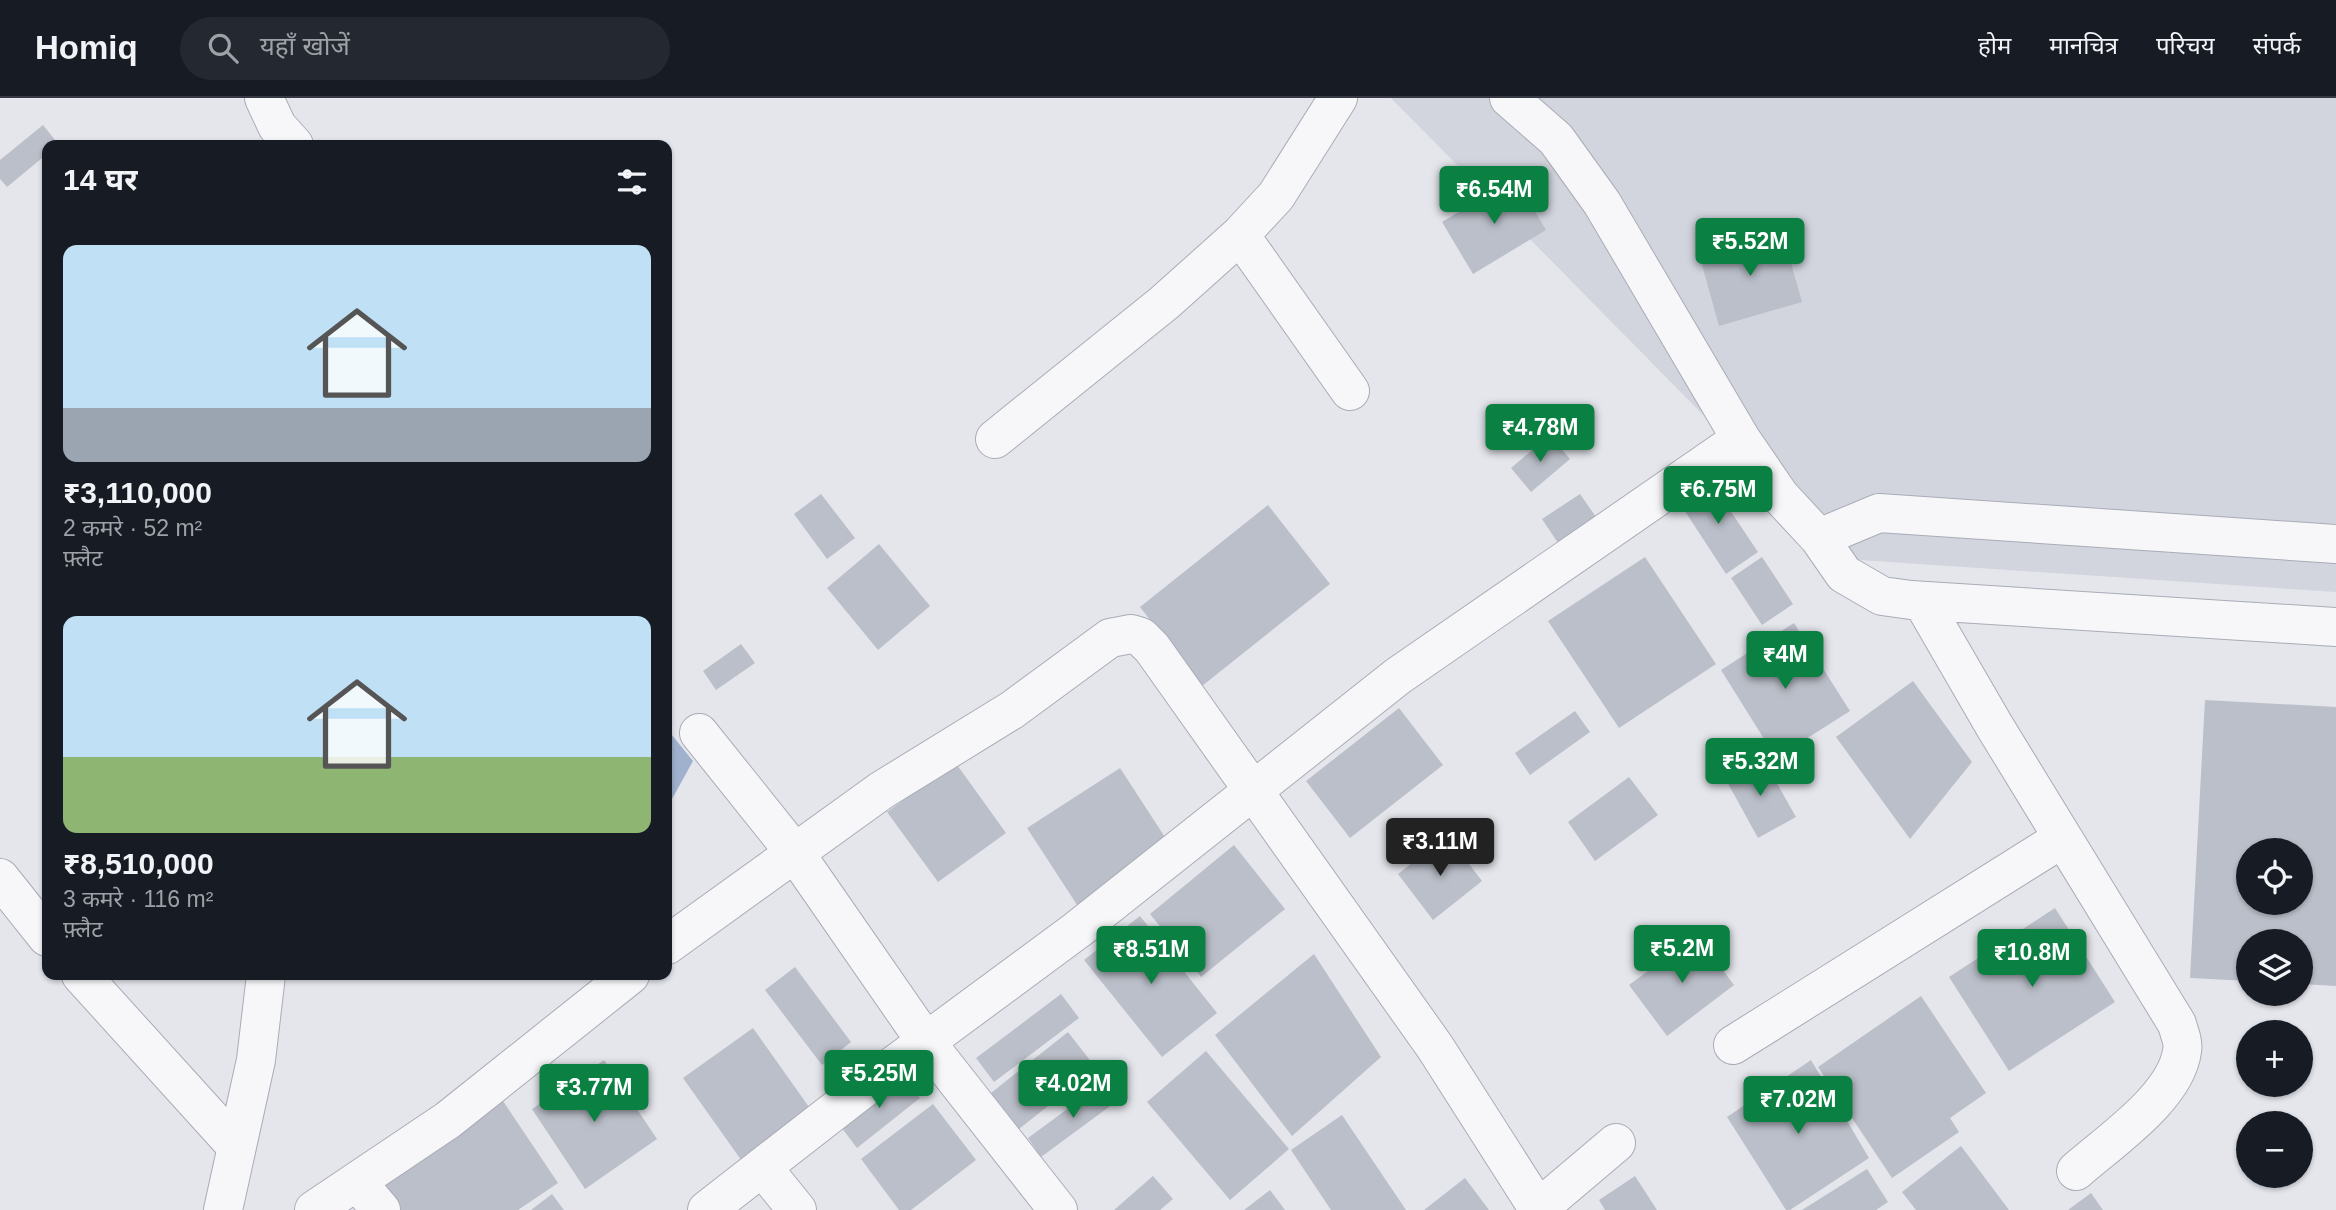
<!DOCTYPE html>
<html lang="hi">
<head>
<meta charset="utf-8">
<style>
  body { margin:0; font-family:Helvetica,"Noto Sans Devanagari",sans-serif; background:#242831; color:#f1f3f6; height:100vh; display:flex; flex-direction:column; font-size:26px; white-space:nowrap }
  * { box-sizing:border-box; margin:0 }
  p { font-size:23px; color:#9ea1a6 }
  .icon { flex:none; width:38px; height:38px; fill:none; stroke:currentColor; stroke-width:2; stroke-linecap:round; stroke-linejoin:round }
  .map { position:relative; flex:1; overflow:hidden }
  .side { position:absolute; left:42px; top:42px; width:630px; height:840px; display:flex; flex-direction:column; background:#171b24; border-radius:14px; box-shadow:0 2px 5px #0004 }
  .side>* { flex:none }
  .fabs { position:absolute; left:2236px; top:740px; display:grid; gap:14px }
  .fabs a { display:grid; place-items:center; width:77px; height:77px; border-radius:50%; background:#171b24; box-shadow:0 2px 5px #0004; font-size:35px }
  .price { position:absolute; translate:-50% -60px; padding:0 16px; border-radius:7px; background:#0b8043; color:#fff; font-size:23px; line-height:46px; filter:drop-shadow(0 2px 4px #0008) }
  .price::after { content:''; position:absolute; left:50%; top:42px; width:21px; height:16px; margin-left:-10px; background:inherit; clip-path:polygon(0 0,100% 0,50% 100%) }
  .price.active { background:#222; color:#fff }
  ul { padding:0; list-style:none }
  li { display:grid; align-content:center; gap:14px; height:371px; padding:0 21px }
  li span { display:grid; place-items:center; height:217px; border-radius:14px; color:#555 }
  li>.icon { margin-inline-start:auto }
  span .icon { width:126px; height:126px; fill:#fffc; stroke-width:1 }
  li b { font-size:30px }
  h2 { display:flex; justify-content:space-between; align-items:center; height:84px; padding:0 21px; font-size:30px }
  header { display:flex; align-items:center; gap:42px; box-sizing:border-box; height:98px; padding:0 35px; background:#171b24; border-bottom:2px solid #363941 }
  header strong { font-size:33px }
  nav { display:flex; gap:38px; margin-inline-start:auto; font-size:24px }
  .search { width:490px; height:63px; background:#242831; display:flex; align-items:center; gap:18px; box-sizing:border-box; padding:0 24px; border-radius:38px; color:#9ea1a6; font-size:26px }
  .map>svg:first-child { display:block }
  .built { fill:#d2d5de }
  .water { fill:#9fb1cc }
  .building { fill:#bbbfc9; fill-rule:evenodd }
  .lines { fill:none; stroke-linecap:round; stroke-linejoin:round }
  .street-casing { stroke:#a9acb6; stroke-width:40 }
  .street { stroke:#f7f7fa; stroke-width:38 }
</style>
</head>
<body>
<header>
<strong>Homiq</strong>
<div class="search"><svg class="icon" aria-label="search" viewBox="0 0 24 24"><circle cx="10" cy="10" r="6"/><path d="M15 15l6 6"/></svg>यहाँ खोजें</div>
<nav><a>होम</a><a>मानचित्र</a><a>परिचय</a><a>संपर्क</a></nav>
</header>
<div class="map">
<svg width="2336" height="1112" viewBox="0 0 2336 1112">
  <rect width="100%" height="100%" fill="#e4e6ec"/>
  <!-- built -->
  <path class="built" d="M1391,0H2336V494L1845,461Z"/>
  <!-- water -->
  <path class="water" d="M667,631L693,663L667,710Z"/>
  <!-- building -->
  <path class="building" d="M43,27L59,47H47V56L7,89L0,81V62Z
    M1515,80L1546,132L1473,176L1442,124Z
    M1782,133L1802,204L1719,228L1699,156Z
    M1550,337L1570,361L1531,394L1511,370Z
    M1709,381L1758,454L1726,476L1677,401Z
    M821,396L855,440L827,461L794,416Z
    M1580,396L1596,419L1558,445L1542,421Z
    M1268,407L1330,486L1202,588L1140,509Z
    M879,446L930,508L878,552L827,490Z
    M1645,459L1716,566L1619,630L1548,523Z
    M1762,459L1793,506L1762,527L1731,480Z
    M1794,525L1850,613L1776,660L1721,572Z
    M741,546L755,565L716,592L703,573Z
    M1913,583L1972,664L1910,741L1836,639Z
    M2205,602L2336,609V888L2301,886V844H2249V883L2190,880ZM2249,752H2301V805H2249Z
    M1399,610L1443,667L1350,740L1306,683Z
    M1575,613L1590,634L1530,677L1515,655Z
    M1762,659L1796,719L1758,740L1725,680Z
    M955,664L1006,735L938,784L887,714Z
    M1120,670L1174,753L1081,813L1027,730Z
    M1629,679L1658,717L1595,763L1568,724Z
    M1447,737L1482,783L1433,822L1398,776Z
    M1234,747L1285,811L1201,879L1150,816Z
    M2055,810L2115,904L2009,973L1949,879Z
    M1140,818L1217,915L1162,959L1084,862Z
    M1697,837L1734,887L1667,938L1629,887Z
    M1314,856L1381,959L1292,1038L1215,937Z
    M795,869L851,944L822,967L765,892Z
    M1061,896L1079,920L994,984L976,960Z
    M1921,898L1986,995L1950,1020L1959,1034L1892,1080L1818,969Z
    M753,930L814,1016L744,1066L683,980Z
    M1068,934L1096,970L1019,1031L991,995Z
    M1206,953L1289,1051L1230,1102L1147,1004Z
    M604,962L657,1041L585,1091L532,1011Z
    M1811,962L1869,1060L1790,1112H1786L1727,1019Z
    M900,975L920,1000L857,1050L838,1025Z
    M1104,984L1117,1003L1041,1059L1028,1040Z
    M503,1003L558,1085L518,1112H401L383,1085Z
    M933,1006L976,1062L911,1112H899L861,1061Z
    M1342,1017L1406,1112H1331L1291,1052Z
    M1961,1048L2009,1112H1916L1902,1094Z
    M1867,1071L1888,1104L1876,1112H1802Z
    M1153,1078L1173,1101L1160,1112H1114Z
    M1635,1078L1657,1112H1605L1599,1102Z
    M1465,1080L1489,1112H1424Z
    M1270,1092L1285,1112H1244Z
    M2091,1095L2103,1112H2068Z
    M552,1096L564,1112H531Z"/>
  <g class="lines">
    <!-- street casing -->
    <g class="street-casing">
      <path id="street" d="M264,0L277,28L294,47
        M1509,0L1556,41L1602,105L1741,341L1780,398L1819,440L1844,476L1882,498L1911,502L2336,529
        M1240,137L1350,293
        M995,341L1164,205L1240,137L1276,98L1338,0
        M1819,440L1879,415L2336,446
        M1922,503L1995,629L2177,926C2179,934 2184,945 2182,953C2176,999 2110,1043 2076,1073
        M699,635L795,755L926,944L1058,1112
        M0,780L47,839
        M667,847L882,692L1012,612L1110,540L1131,536L1141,539L1152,550L1435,949L1539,1112
        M81,877L236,1048
        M1733,947L2063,740
        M763,1070L797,1112
        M357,1084L381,1112
        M1538,1111L1616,1045
        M223,1112L256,962L266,877
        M314,1112L448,1022L630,877
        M707,1112L878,979L1077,832L1398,578L1741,341"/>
    </g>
    <!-- street -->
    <use href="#street" class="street"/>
  </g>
</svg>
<div class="fabs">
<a><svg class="icon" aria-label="locate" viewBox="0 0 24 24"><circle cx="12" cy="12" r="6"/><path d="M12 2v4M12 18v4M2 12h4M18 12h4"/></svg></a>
<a><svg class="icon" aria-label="layers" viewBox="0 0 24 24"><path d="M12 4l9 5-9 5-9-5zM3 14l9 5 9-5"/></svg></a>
<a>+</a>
<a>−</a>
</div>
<b class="price" style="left:1494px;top:128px">₹6.54M</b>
<b class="price" style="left:1750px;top:180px">₹5.52M</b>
<b class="price" style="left:1540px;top:366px">₹4.78M</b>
<b class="price" style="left:1718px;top:428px">₹6.75M</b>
<b class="price" style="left:1785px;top:593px">₹4M</b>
<b class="price" style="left:1760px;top:700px">₹5.32M</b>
<b class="price active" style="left:1440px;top:780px">₹3.11M</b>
<b class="price" style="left:1682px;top:887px">₹5.2M</b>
<b class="price" style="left:1151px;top:888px">₹8.51M</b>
<b class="price" style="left:2032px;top:891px">₹10.8M</b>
<b class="price" style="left:879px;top:1012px">₹5.25M</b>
<b class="price" style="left:1073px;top:1022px">₹4.02M</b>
<b class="price" style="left:594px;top:1026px">₹3.77M</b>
<b class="price" style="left:1798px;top:1038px">₹7.02M</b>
<section class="side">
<h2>14 घर<svg class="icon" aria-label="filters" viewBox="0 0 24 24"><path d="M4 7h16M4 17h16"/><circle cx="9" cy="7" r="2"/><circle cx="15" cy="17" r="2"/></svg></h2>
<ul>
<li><span style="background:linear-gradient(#bfe0f5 75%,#9aa5b1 0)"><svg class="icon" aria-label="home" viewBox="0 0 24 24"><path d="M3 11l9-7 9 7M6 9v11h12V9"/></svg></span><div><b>₹3,110,000</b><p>2 कमरे · 52 m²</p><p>फ़्लैट</p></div></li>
<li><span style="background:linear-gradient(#bfe0f5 65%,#8fb573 0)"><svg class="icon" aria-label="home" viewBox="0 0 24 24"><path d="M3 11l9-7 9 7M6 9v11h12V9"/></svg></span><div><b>₹8,510,000</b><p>3 कमरे · 116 m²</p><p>फ़्लैट</p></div></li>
</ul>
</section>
</div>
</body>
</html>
